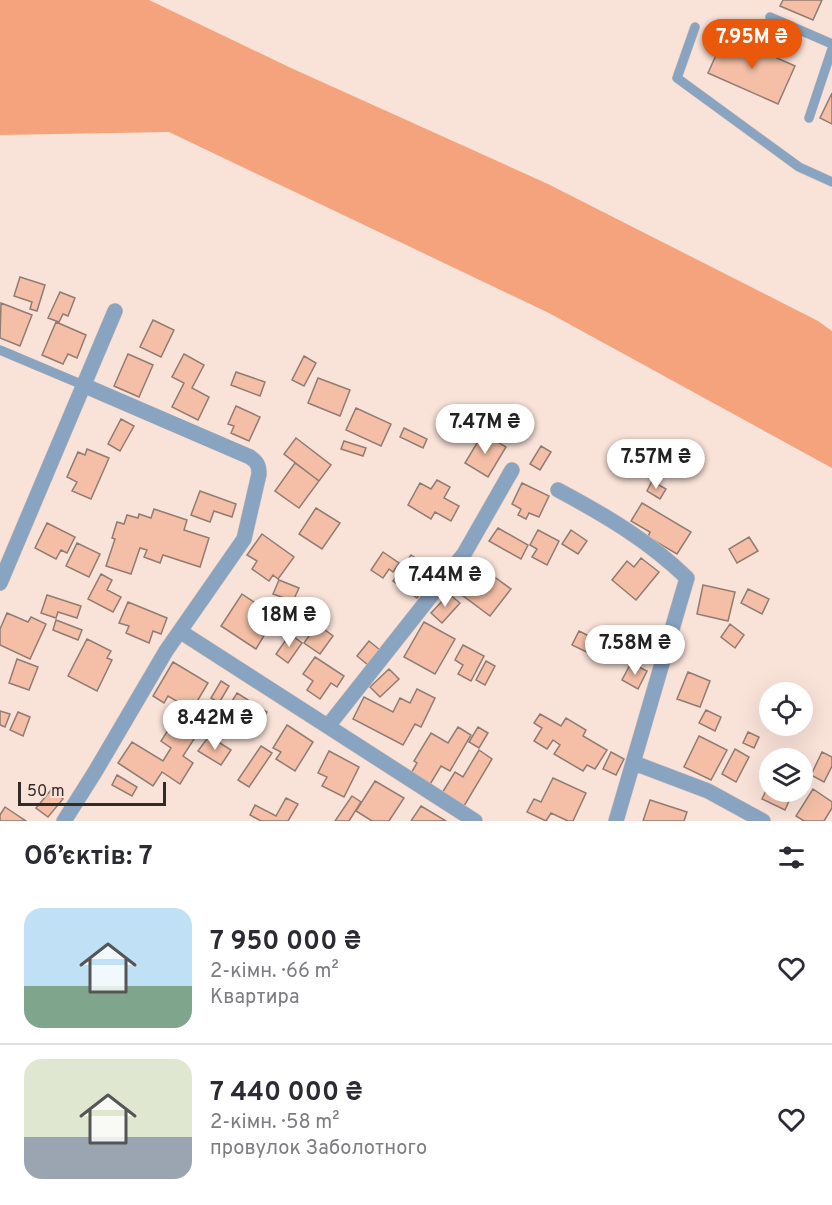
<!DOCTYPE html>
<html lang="uk">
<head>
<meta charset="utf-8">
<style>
  body { margin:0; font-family:Overpass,sans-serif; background:#f2f2f3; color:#2b2b33; height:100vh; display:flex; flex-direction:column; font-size:22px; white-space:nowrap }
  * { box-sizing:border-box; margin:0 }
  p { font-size:20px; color:#7c7c81 }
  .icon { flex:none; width:33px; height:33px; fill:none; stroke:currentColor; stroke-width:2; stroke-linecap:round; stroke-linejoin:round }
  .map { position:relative; height:821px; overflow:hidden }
  .sheet { display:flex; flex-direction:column; background:#fff; flex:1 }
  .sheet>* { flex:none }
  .buttons { position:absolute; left:759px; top:682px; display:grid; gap:12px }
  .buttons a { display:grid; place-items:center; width:54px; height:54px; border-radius:50%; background:#fff; box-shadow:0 6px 24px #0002; font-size:30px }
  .scale { position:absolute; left:18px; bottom:15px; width:148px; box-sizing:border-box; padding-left:6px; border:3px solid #332b27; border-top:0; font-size:16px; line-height:21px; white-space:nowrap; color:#332b27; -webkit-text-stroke:4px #f9e2d8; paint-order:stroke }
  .price { position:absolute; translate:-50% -51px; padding:0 14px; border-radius:21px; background:#fff; color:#222; font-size:20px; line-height:39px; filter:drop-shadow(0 2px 3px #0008) }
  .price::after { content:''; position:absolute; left:50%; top:36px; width:18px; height:14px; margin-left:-9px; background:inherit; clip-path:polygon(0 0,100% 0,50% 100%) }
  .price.on { background:#ea580c; color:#fff }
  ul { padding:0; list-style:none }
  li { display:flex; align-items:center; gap:18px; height:150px; padding:0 24px }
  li+li { border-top:2px solid #e1e1e2 }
  li span { display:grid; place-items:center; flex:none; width:168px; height:120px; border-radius:18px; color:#555 }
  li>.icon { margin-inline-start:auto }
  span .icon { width:72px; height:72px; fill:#fffc; stroke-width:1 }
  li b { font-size:26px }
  h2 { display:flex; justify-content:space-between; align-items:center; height:72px; padding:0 24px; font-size:26px }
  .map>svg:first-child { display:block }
  .green { fill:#f5a37c }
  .building { fill:#f4bfa6; stroke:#907c72; stroke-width:1.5 }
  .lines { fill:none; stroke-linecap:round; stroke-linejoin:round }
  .service-casing { stroke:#d5c1b8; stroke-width:10 }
  .minor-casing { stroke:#d5c1b8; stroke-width:16 }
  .service { stroke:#89a4c1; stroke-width:9 }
  .minor { stroke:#89a4c1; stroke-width:15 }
</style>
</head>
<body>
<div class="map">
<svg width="832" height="821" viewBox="0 0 832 821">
  <rect width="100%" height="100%" fill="#f9e2d8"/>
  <!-- green -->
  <path class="green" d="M0,0H149L291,68L548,184L818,321L832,331V468L549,313L169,132L0,135Z"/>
  <!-- building -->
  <path class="building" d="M783,0H822L813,20L780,6Z
    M725,35L795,66L778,104L708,73Z
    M832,93V124L820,118Z
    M20,277L45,285L37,311L30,309L32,302L14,296Z
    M60,292L75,298L68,316L63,314L59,322L48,318Z
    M1,303L32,315L20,346L0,338Z
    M153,320L174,330L161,357L140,347Z
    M56,322L86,335L77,358L68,354L63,364L42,355Z
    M128,354L153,365L139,397L114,386Z
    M184,354L204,365L192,388L209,397L198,420L172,407L184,383L172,377Z
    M304,356L316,363L304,386L292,380Z
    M236,372L265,382L260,396L231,385Z
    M318,378L350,390L340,416L308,403Z
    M236,406L260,417L249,441L231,433L234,426L228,424Z
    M356,408L391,424L381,446L346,430Z
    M121,419L134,426L120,451L108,444Z
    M404,428L427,439L423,448L400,437Z
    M483,433L506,447L488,477L465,463Z
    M296,438L331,465L319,481L284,454Z
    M344,441L366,448L363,456L341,449Z
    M541,446L551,452L540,470L530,464Z
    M87,449L109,458L91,499L72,491L77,482L67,477L78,452L85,455Z
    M295,463L319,481L299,508L275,491Z
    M437,480L450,487L444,498L459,506L451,521L435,512L431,519L408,505L420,483L431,489Z
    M652,481L666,489L660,499L647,491Z
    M522,483L549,496L539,517L529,513L526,519L518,515L521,509L512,504Z
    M200,491L236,504L232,517L214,511L210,522L191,515Z
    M642,503L691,532L677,554L648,537L650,532L631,521Z
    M316,508L340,523L322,549L299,534Z
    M154,509L187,520L184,530L209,538L200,567L163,555L160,563L144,557L147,550L140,548L131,574L106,566L115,539L112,538L117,522L124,524L127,515L138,518L139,514L151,518Z
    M47,523L75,537L67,553L61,550L56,559L35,548Z
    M498,528L528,545L521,559L489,541Z
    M538,530L559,541L547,565L532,557L537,549L530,545Z
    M571,530L587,541L578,554L562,544Z
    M262,534L294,557L278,579L273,575L269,581L252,569L257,561L247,555Z
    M749,537L758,551L737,563L729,549Z
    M77,543L100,554L89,577L66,566Z
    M383,552L399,563L393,572L389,569L383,578L371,570Z
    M411,555L435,571L417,598L393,581Z
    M641,558L659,572L636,600L612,580L627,561L634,567Z
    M482,568L511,589L490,616L462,595Z
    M101,574L112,580L107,590L121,597L113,612L88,599Z
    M279,580L299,588L293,601L273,594Z
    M703,585L735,592L728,621L697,614Z
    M748,589L769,599L762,614L741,603Z
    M242,594L267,611L256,628L265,634L256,649L221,626Z
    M449,594L460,603L442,623L431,613Z
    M47,595L81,606L77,618L58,612L56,618L41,613Z
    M128,602L167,618L161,634L153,631L149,643L126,633L129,626L119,623Z
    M278,610L296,619L290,630L272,621Z
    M7,613L28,622L31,617L46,624L30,659L0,645V629Z
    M56,620L82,630L78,640L53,630Z
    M424,622L455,639L435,674L404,657Z
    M317,624L333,636L320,654L304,643Z
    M730,624L744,635L735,648L721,637Z
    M579,631L591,637L594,631L609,638L599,658L572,645Z
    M633,631L652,641L644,656L625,646Z
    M290,634L302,643L288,663L276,654Z
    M87,639L111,651L107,658L112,660L97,691L68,676Z
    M369,641L380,650L368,665L357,656Z
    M463,645L484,656L471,681L458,674L463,665L455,660Z
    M315,657L344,676L337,687L331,683L320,699L307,690L313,681L303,674Z
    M17,659L38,667L29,690L9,683Z
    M486,661L495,666L485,685L476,680Z
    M173,662L208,683L192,710L168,696L164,703L153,696Z
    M631,663L647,671L638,689L622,680Z
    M389,669L399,679L380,697L370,687Z
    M688,672L710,681L700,707L677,699Z
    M221,681L229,686L219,703L211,698Z
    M417,689L435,698L421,727L415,724L403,745L353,719L364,697L393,712L400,698L410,703Z
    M237,693L267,712L250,737L221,719Z
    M706,710L721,717L715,731L699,723Z
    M0,711L10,714L5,727L0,725Z
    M18,712L30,717L23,736L10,730Z
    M540,714L561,726L566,718L586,730L583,736L607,750L595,769L587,765L583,771L554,754L560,745L553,740L547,749L534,741L542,728L534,723Z
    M174,721L196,736L183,756L193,763L180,784L162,772L153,786L118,763L132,742L163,761L171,748L161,741Z
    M287,725L313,742L295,771L276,759L281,752L273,748Z
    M458,727L471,735L450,771L441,766L429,786L410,775L417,763L414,761L431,733L448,743Z
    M478,727L488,733L479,748L469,742Z
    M748,732L759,737L754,748L743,743Z
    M209,736L231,750L221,765L198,751Z
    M699,736L727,750L711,780L684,767Z
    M261,746L272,753L249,787L238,780Z
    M735,749L749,757L736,782L722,774Z
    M479,750L492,759L464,806L442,793L455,772L463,777Z
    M329,751L359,767L344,797L322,786L327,777L318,773Z
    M611,752L624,759L616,775L603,769Z
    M822,752L832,757V766L824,782L811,775Z
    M117,775L137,787L132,796L112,785Z
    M553,778L586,793L573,821H568L551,813L546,821L527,812L534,799L541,802Z
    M375,781L404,798L389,821H372L356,811Z
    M770,782V792H793L785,810L762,799Z
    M813,789L832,802V808L824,821H804L796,816Z
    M51,790L63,799L48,817L36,808Z
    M352,796L361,802L349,821H335Z
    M286,798L298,804L288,821H261L250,815L255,805L276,816Z
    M650,800L687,812L684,821H643Z
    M421,806L446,821H411Z
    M5,807L26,821H0V815Z"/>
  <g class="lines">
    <!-- service casing -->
    <g class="service-casing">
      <path id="service" d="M770,17L832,44
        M695,27L677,78L799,167L832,182
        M809,118L832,49
        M0,350L83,385"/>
    </g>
    <!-- minor casing -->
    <g class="minor-casing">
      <path id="minor" d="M558,490C605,515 649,541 687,578L616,821
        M0,583L115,311
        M181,632L475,821
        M328,726L464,554L512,470
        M634,763L708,791L763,821
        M64,821L95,772L166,651L244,539L259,474C259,465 257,462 250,457L83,385"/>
    </g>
    <!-- service -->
    <use href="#service" class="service"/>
    <!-- minor -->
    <use href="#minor" class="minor"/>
  </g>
</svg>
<div class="buttons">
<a><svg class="icon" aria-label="locate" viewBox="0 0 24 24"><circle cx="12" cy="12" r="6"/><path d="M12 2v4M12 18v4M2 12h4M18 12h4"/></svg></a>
<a><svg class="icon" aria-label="layers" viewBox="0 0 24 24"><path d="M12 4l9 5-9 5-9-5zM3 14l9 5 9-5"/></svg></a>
</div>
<div class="scale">50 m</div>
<b class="price on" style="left:752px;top:70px">7.95M ₴</b>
<b class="price" style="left:485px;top:455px">7.47M ₴</b>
<b class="price" style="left:656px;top:490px">7.57M ₴</b>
<b class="price" style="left:445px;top:608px">7.44M ₴</b>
<b class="price" style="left:289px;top:648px">18M ₴</b>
<b class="price" style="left:635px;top:676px">7.58M ₴</b>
<b class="price" style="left:215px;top:751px">8.42M ₴</b>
</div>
<section class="sheet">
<h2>Об’єктів: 7<svg class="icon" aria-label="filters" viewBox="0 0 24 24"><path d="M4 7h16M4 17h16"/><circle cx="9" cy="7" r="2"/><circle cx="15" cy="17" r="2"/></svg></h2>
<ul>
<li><span style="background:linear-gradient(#bfe0f5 65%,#7fa58c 0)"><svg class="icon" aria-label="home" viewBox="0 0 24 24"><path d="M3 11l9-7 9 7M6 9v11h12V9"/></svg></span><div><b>7 950 000 ₴</b><p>2-кімн. · 66 m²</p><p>Квартира</p></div><svg class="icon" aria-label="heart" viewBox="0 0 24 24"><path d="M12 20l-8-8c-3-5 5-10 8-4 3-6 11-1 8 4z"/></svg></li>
<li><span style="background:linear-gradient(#dfe7d0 65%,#9aa5b1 0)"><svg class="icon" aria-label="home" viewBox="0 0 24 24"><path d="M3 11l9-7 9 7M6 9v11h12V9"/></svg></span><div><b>7 440 000 ₴</b><p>2-кімн. · 58 m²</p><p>провулок Заболотного</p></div><svg class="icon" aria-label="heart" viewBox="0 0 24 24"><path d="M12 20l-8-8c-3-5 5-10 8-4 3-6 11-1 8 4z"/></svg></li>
</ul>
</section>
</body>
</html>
